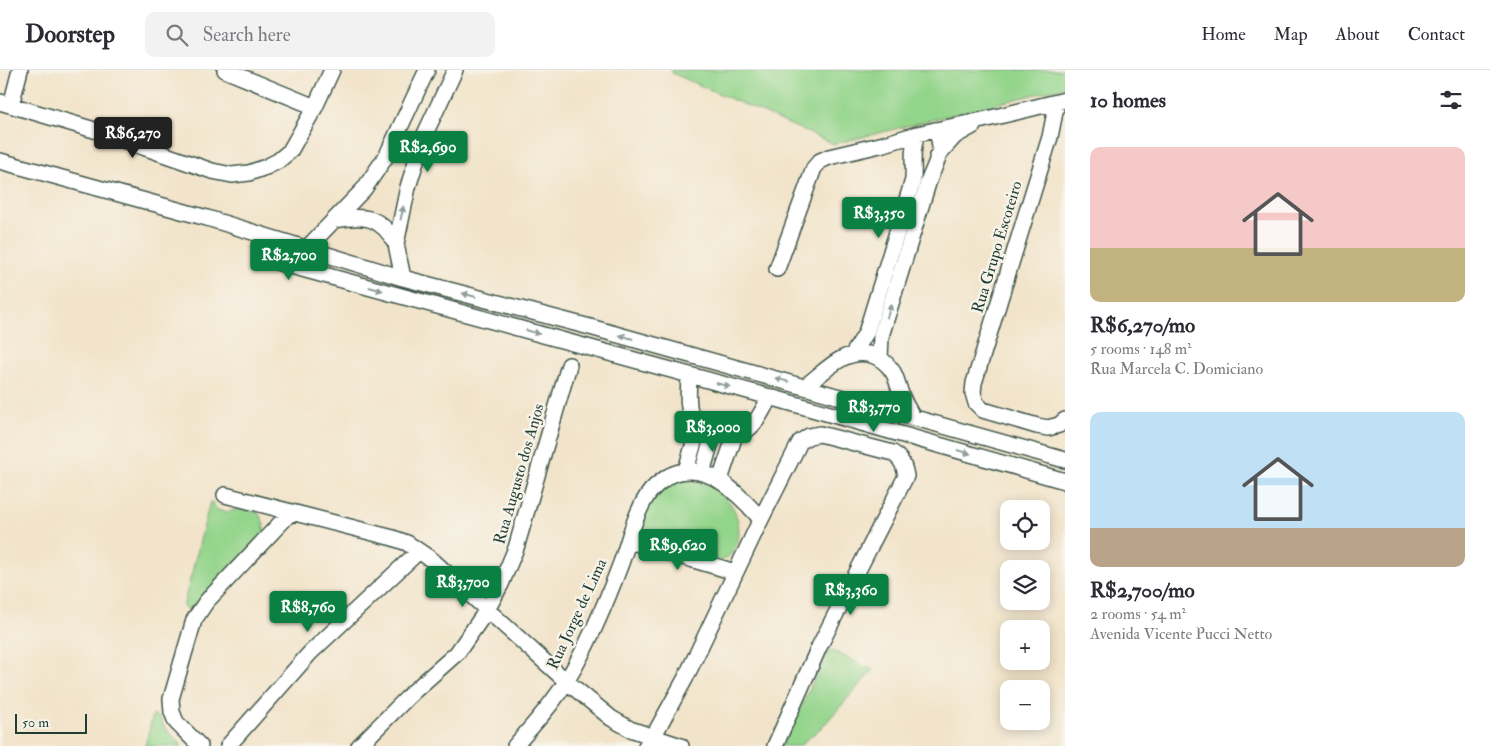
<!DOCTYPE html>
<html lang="en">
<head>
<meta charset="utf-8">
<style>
  body { margin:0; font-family:"IM FELL Double Pica",serif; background:#f2f2f3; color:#2b2b33; height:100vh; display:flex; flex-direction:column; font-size:19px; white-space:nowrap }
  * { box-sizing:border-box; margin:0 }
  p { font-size:16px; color:#7c7c81 }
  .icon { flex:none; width:28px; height:28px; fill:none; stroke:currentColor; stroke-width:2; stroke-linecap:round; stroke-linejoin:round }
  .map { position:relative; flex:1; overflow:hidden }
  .panel { display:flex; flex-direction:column; background:#fff; width:425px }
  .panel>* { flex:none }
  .fabs { position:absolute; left:1000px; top:430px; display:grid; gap:10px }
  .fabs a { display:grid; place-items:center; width:50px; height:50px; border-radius:10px; background:#fff; box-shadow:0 2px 12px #0003; font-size:25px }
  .scale { position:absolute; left:15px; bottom:12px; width:72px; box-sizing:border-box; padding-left:5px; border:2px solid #1f3d34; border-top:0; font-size:14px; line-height:18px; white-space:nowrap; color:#1f3d34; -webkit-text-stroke:4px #f7f3e8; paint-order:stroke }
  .price { position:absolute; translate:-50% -42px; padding:0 11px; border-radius:5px; background:#0b8043; color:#fff; font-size:16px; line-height:32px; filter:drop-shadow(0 1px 2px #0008) }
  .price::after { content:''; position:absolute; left:50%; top:30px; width:15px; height:11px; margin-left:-8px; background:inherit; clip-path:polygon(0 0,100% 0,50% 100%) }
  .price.on { background:#222; color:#fff }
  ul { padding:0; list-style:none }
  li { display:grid; align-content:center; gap:10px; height:265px; padding:0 25px }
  li span { display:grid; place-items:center; height:155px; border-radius:10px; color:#555 }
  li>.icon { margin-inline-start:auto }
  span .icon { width:90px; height:90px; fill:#fffc; stroke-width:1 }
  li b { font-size:21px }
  h2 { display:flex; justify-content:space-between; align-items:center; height:60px; padding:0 25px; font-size:21px }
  header { display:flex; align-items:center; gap:30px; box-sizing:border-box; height:70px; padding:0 25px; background:#fff; border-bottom:1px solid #e1e1e2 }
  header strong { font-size:24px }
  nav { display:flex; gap:28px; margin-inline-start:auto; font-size:18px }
  .search { width:350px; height:45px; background:#f2f2f3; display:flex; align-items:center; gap:12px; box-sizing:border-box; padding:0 18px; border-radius:10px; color:#7c7c81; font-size:19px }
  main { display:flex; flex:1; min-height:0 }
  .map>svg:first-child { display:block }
  .green { fill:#94d58c; stroke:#5a8960 }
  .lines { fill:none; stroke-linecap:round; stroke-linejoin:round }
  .minor-casing { stroke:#3f564a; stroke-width:18 }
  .minor { stroke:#fff; stroke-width:15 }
  .oneway { fill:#8f9e9a }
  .labels { text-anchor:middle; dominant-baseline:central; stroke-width:5; stroke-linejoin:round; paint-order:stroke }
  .street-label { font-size:16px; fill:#1f3d34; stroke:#f7f3e8 }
</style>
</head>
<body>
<header>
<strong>Doorstep</strong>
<div class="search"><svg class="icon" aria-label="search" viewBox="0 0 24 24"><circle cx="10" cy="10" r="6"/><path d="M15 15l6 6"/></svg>Search here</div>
<nav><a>Home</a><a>Map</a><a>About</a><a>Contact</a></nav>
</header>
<main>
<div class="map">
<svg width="1065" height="676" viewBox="0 0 1065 676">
  <rect width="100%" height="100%" fill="#f7f3e8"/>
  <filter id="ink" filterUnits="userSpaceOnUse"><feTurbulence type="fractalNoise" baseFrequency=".02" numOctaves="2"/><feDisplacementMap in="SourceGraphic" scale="10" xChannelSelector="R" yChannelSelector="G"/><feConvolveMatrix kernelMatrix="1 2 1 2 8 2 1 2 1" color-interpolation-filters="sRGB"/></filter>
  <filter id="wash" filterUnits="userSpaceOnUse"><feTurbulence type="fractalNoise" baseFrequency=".0096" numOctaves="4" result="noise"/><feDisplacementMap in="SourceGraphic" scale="20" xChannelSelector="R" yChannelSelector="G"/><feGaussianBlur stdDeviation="1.12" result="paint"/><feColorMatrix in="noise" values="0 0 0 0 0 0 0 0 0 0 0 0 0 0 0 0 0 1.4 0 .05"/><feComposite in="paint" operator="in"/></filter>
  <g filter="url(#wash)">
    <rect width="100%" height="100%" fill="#f2e4ca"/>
    <!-- green -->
    <path class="green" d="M672,0H1065V17L834,74L672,3Z
      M682,410C694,411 705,411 715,419C723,424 731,433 735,442C742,460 741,484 720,491L649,474L642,466L639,457L642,437L666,415Z
      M210,432H212C221,450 233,437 246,439C250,439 254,442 258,443C264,451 266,457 263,467L190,540L183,537Z
      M829,579L873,600L823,656L799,676H782Z
      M153,645L159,647L165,658L182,676H145Z"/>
  </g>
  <g filter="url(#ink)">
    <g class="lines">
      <!-- minor casing -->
      <g class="minor-casing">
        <path id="minor" d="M225,0L315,37
          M0,32L91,59L212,101L232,105L249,103L266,97L278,91L290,81L315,37L332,0
          M1057,32L1050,67L974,313L973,323L976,333L983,340L1037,356L1048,358L1059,355L1065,350
          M11,35L20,0
          M937,86L955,66L973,56
          M0,91L207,148L403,208L590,257L1065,390
          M334,150C364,145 380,145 396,174
          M307,178L364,119L387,85L427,0
          M273,191L770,327L1065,411
          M777,199L814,98L820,91L829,87L884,74L917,64L983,50L1065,30
          M403,208L396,174L408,117L424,66L455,0
          M853,284L866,263L913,110C914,93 911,81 917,64
          M880,288L881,266L929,110C936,92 946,78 935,60
          M689,305C689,318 686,335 692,347C696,355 704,357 711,360C748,372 754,356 770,327
          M804,317C824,303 841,280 868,284C879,286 887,293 893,302C897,309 898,316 901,324C904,333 909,340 913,348
          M686,400L699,355
          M702,403L714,361
          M720,410L735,365
          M225,425L393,468L407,473L432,490L566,611L611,648L630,659L681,676
          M629,471L735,502
          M200,676L176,652L172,642L171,629L194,550L206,532L291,442
          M228,676L310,583L419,481
          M359,676L413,622L457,583L487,540L501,514L516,478L569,295
          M515,676C533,655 553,634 567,610C589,574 606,533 621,493C629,471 634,446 647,426C652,418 661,411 669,406C706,387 739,425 761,449
          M646,676L653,667L685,609L761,449L800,372L809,366L820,364L893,383C902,390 904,395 906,406L819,577L775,676"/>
      </g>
      <!-- minor -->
      <use href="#minor" class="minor"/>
    </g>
    <!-- one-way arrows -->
    <defs><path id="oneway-solid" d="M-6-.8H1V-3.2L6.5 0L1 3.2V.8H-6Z" transform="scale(1.25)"/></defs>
    <g class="oneway">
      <use href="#oneway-solid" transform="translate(402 143) rotate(-78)"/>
      <use href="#oneway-solid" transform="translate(376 219) rotate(15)"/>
      <use href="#oneway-solid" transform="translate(469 225) rotate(-165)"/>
      <use href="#oneway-solid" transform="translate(889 241) rotate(-73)"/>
      <use href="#oneway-solid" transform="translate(533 262) rotate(16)"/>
      <use href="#oneway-solid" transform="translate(626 267) rotate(-164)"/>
      <use href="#oneway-solid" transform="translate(782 310) rotate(-164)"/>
      <use href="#oneway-solid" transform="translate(723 315) rotate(15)"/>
      <use href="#oneway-solid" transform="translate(964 382) rotate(16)"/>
    </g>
  </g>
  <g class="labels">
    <!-- street labels -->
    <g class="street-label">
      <text transform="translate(997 177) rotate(-73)">Rua Grupo Escoteiro</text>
      <text transform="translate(519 404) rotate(-74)">Rua Augusto dos Anjos</text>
      <text transform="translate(577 544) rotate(-65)">Rua Jorge de Lima</text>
    </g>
  </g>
</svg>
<div class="fabs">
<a><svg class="icon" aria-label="locate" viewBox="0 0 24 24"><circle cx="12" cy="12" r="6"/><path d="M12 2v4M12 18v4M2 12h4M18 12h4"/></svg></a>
<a><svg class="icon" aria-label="layers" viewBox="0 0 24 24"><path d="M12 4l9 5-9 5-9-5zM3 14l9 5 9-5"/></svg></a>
<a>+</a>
<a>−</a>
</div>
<div class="scale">50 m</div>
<b class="price on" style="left:133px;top:89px">R$6,270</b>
<b class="price" style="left:428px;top:103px">R$2,690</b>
<b class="price" style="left:879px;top:169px">R$3,350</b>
<b class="price" style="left:289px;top:211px">R$2,700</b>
<b class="price" style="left:874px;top:363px">R$3,770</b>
<b class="price" style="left:713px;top:383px">R$3,000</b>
<b class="price" style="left:678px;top:501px">R$9,620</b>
<b class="price" style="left:463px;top:538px">R$3,700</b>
<b class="price" style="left:851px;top:546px">R$3,360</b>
<b class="price" style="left:308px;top:563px">R$8,760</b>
</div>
<section class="panel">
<h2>10 homes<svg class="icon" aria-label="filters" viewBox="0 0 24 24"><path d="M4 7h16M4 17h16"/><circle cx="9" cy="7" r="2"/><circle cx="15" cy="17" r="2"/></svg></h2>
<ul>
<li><span style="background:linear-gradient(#f6c9c9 65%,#c2b280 0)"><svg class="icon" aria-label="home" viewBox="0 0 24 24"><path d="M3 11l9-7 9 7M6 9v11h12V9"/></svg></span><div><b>R$6,270/mo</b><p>5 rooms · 148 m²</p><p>Rua Marcela C. Domiciano</p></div></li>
<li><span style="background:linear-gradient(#bfe0f5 75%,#b9a48a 0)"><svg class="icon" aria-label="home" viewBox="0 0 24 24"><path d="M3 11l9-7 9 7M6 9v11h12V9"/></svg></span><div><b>R$2,700/mo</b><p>2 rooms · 54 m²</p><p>Avenida Vicente Pucci Netto</p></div></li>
</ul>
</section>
</main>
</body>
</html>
